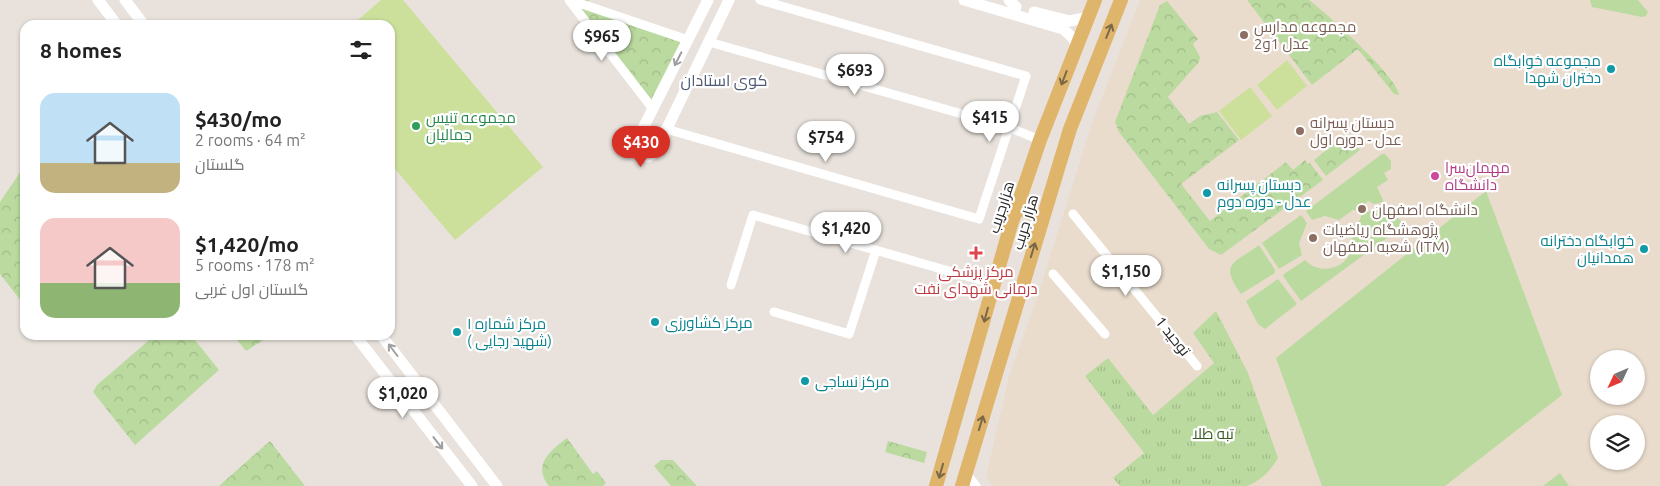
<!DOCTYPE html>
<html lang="en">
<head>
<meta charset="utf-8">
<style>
  body { margin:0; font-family:Ubuntu,Cairo,sans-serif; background:#f6f6f6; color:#222; height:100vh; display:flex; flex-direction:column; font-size:19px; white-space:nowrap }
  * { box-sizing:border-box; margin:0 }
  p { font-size:16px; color:#767676 }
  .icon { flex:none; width:28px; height:28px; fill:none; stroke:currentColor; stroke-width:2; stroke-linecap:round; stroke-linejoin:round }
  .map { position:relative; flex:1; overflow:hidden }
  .details { position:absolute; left:20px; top:20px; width:375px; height:320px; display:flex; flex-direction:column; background:#fff; border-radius:15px; box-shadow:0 1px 4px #0004 }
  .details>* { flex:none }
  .needle { width:32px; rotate:226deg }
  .tools { position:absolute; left:1590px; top:350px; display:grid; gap:10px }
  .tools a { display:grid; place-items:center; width:55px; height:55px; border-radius:50%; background:#fff; box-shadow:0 1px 4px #0004; font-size:25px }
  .price { position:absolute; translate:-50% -42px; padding:0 11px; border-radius:18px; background:#fff; color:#222; font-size:16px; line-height:32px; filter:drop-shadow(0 1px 2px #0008) }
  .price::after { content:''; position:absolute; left:50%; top:30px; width:15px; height:11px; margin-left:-8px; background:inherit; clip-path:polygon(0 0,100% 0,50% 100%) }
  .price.on { background:#d93025; color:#fff }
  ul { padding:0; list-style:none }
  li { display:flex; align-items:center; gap:15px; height:125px; padding:0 20px }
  li span { display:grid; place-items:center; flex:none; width:140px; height:100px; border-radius:15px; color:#555 }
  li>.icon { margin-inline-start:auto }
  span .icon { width:60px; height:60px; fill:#fffc; stroke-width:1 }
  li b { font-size:21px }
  h2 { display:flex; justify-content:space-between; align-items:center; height:60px; padding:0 20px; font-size:21px }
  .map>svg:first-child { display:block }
  .education { fill:#e9dccd; fill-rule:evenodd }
  .grass { fill:#bbda9f }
  .forest { fill:url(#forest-crowns) }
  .park { fill:url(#park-tufts) }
  .pitch { fill:#cce09c }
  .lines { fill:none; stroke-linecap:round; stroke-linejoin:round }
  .street { stroke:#fff; stroke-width:9 }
  .secondary { stroke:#fff; stroke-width:11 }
  .primary { stroke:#dfb56b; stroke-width:14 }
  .oneway { stroke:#7b6847 }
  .oneway2 { stroke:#9f9f9f }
  .education-dot { fill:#8d6e63; stroke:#fff; stroke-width:2 }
  .culture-dot { fill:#0f9aa8; stroke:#fff; stroke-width:2 }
  .leisure-dot { fill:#2e9e5b; stroke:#fff; stroke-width:2 }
  .hotel-dot { fill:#d1479c; stroke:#fff; stroke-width:2 }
  .health-dot { fill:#e0444e; stroke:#fff; stroke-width:2 }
  .labels { text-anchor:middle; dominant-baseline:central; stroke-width:4.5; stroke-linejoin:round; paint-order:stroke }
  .education-label { font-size:15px; fill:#785e54; stroke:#fff; text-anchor:start }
  .culture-label { font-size:15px; fill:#0d838f; stroke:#fff; text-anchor:start }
  .leisure-label { font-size:15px; fill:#27864d; stroke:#fff; text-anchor:start }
  .hotel-label { font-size:15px; fill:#b23c85; stroke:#fff; text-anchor:start }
  .street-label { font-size:15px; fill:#292929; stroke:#fff }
  .health-label { font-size:15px; fill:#be3a42; stroke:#fff }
  .park-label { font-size:15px; fill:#365c22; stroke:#fff }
  .neighbourhood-label { font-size:16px; fill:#4f5a74; stroke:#fff }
</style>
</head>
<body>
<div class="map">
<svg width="1660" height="486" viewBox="0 0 1660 486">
  <defs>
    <pattern id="forest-crowns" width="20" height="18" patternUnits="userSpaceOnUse" patternTransform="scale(1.25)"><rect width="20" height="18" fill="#bbda9f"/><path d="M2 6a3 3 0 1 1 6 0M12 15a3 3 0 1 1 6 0" fill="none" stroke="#a1bb89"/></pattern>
    <pattern id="park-tufts" width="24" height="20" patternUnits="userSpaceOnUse" patternTransform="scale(1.25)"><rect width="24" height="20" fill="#bbda9f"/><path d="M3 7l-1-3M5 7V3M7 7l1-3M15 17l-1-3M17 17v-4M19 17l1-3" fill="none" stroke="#a1bb89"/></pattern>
  </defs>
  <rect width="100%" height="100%" fill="#e9e2dc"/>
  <!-- education -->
  <path class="education" d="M1140,0H1660V486H993L986,477L1009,376L1038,295L1092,123ZM1599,359H1636V396H1599ZM1599,424H1636V461H1599Z"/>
  <!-- grass -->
  <path class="grass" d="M1590,0H1638L1648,12L1646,16L1642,17L1592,7Z
    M1382,154H1385L1391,161V169L1384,173L1388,180L1377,187L1384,202L1374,204L1368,201L1357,211L1353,210L1339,220L1325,216L1312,220L1306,211Z
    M1486,191L1562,395L1445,486H1322L1276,358Z
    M1387,208L1404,224L1402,227L1301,301L1283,276L1284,274L1305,260C1321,277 1351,268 1352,244C1352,239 1351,233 1350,228L1360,220L1361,216L1366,212Z
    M1301,215L1307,223L1299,243L1302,255L1279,269L1262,243Z
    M1259,245L1275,270V273L1241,294C1219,263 1233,264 1259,245Z
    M1278,279L1297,304L1265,329L1258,324L1246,301Z
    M1560,473L1569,486H1543Z"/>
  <!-- forest -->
  <path class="forest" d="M571,0H589V4L688,40L653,109Z
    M1247,0H1309C1325,12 1399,78 1399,95L1394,94L1358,49L1312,85Z
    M1167,1L1198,39L1193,44L1200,57L1199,62L1168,97L1189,124L1200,116L1217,112L1239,140L1181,184L1210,221L1286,162L1293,170L1305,160L1308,164L1310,163L1323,180L1221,255L1209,249L1119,132L1115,122L1160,5Z
    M1347,134L1360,150L1326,176L1314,160Z
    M25,165V306L0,274V202Z
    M155,335H191L219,370L135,445L93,392L97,385Z
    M233,335H272L246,351Z
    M567,438L593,474L597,471L606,483L603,486H549C532,465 550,451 567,438Z
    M270,441L305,486H219Z
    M888,441L927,452L924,463L885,452Z
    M661,460H673L697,486H671L654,466Z"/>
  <!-- park -->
  <path class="park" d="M1216,311L1248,373L1278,458C1271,470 1261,481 1247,486H1120L1113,478L1144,453L1085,376L1108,358L1153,415L1214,363L1193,333Z"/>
  <!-- pitch -->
  <path class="pitch" d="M381,0H403L543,167L455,240L390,163V25H352Z
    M1287,60L1307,86L1277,110L1257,85Z
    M1250,87L1272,116L1241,140L1219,111Z"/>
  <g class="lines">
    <!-- street -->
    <path class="street" d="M569,0L653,109
      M570,0L688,40
      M709,42L1008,127L1040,140
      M666,129L979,219L1026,76L760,0
      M1073,214L1197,366
      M1053,274L1105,334
      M731,285L753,215L994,284
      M774,312L849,334L876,250
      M966,473L976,486"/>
    <!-- secondary -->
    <path class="secondary" d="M98,0L117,25
      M125,0L144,25
      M708,0L636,142L639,152L648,157L655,153L729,0
      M964,0L1063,29L1073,38L1077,47
      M1009,0L1016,7L1013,13
      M1034,12L1070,21L1089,17
      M355,335L472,486
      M381,335L497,486"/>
    <!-- primary -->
    <path class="primary" d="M1018,208L1043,218
      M936,486L1010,228L1040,140L1095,0
      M962,486L1070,129L1121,0"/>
  </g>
  <!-- one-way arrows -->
  <defs><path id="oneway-shaft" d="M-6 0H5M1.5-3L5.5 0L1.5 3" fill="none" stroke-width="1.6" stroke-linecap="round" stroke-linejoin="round" transform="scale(1.25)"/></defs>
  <g class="oneway">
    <use href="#oneway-shaft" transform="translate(1109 31) rotate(-68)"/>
    <use href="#oneway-shaft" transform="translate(1064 78) rotate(111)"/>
    <use href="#oneway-shaft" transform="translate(1033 250) rotate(-73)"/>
    <use href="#oneway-shaft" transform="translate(986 315) rotate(105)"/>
    <use href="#oneway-shaft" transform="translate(981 423) rotate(-73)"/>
    <use href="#oneway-shaft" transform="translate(941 471) rotate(106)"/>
  </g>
  <g class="oneway2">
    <use href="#oneway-shaft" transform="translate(678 59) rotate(117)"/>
    <use href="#oneway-shaft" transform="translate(393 350) rotate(-127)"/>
    <use href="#oneway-shaft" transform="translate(438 443) rotate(52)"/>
  </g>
  <!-- markers -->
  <g class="education-dot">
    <circle cx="1244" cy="35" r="5"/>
    <circle cx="1300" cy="131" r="5"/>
    <circle cx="1362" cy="209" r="5"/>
    <circle cx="1313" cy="238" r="5"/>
  </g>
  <g class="culture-dot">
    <circle cx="1611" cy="69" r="5"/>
    <circle cx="1207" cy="193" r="5"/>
    <circle cx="1644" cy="249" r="5"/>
    <circle cx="655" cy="322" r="5"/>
    <circle cx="457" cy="332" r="5"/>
    <circle cx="805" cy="381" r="5"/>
  </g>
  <circle class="leisure-dot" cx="416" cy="126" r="5"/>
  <circle class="hotel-dot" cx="1435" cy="176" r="5"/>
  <path class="health-dot" d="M973.5 245.5h5v5h5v5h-5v5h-5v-5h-5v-5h5z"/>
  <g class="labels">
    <!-- education labels -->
    <g class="education-label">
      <text x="1254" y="26">مجموعه مدارس<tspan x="1254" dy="17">عدل 1و2</tspan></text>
      <text x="1310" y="122">دبستان پسرانه<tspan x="1310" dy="17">عدل - دوره اول</tspan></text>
      <text x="1372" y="209">دانشگاه اصفهان</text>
      <text x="1323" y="229">پژوهشگاه رياضيات<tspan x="1323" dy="17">شعبه اصفهان (ITM)</tspan></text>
    </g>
    <!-- culture labels -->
    <g class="culture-label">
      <text x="1601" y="60" text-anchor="end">مجموعه خوابگاه<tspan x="1601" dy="17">دختران شهدا</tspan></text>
      <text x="1217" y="184">دبستان پسرانه<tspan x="1217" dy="17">عدل - دوره دوم</tspan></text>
      <text x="1634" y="240" text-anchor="end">خوابگاه دخترانه<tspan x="1634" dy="17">همدانیان</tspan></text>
      <text x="665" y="322">مرکز کشاورزی</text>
      <text x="467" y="323">مرکز شماره ۱<tspan x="467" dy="17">( شهید رجایی)</tspan></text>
      <text x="815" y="381">مرکز نساجی</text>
    </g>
    <!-- leisure labels -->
    <g class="leisure-label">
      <text x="426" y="117">مجموعه تنیس<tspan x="426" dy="17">جمالیان</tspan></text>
    </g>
    <!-- hotel labels -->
    <g class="hotel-label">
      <text x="1445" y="167">مهمان‌سرا<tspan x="1445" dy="17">دانشگاه</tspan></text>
    </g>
    <!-- street labels -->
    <g class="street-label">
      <text transform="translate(1001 207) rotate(-72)">هزارجریب</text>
      <text transform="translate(1025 222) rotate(-73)">هزار جریب</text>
      <text transform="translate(1173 336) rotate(51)">توحید 1</text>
    </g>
    <!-- health labels -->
    <g class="health-label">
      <text x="976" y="271">مرکز پزشکی<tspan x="976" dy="17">درمانی شهدای نفت</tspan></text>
    </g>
    <!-- park labels -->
    <g class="park-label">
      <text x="1213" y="433">تبه طلا</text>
    </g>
    <!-- neighbourhood labels -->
    <g class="neighbourhood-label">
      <text x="724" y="80">کوی استادان</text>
    </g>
  </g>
</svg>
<div class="tools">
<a><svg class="needle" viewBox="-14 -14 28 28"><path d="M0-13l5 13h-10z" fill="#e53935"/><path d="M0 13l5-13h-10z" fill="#767676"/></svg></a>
<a><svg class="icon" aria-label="layers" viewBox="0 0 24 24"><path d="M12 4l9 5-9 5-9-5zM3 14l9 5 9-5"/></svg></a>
</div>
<b class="price" style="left:602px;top:62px">$965</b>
<b class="price" style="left:855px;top:96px">$693</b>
<b class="price" style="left:990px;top:143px">$415</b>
<b class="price" style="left:826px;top:163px">$754</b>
<b class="price on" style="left:641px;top:168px">$430</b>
<b class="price" style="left:846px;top:254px">$1,420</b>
<b class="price" style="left:1126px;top:297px">$1,150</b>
<b class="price" style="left:403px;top:419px">$1,020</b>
<section class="details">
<h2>8 homes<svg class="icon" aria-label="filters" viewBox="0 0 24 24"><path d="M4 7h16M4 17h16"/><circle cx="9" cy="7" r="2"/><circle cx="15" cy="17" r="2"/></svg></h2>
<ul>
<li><span style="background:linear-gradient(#bfe0f5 70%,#c2b280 0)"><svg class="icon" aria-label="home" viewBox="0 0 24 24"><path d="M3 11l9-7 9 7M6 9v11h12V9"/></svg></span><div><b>$430/mo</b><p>2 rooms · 64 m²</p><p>گلستان</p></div></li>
<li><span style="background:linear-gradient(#f6c9c9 65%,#8fb573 0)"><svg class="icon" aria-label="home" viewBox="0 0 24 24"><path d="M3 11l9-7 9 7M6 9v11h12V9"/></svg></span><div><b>$1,420/mo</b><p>5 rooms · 178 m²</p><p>گلستان اول غربی</p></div></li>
</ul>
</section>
</div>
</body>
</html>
